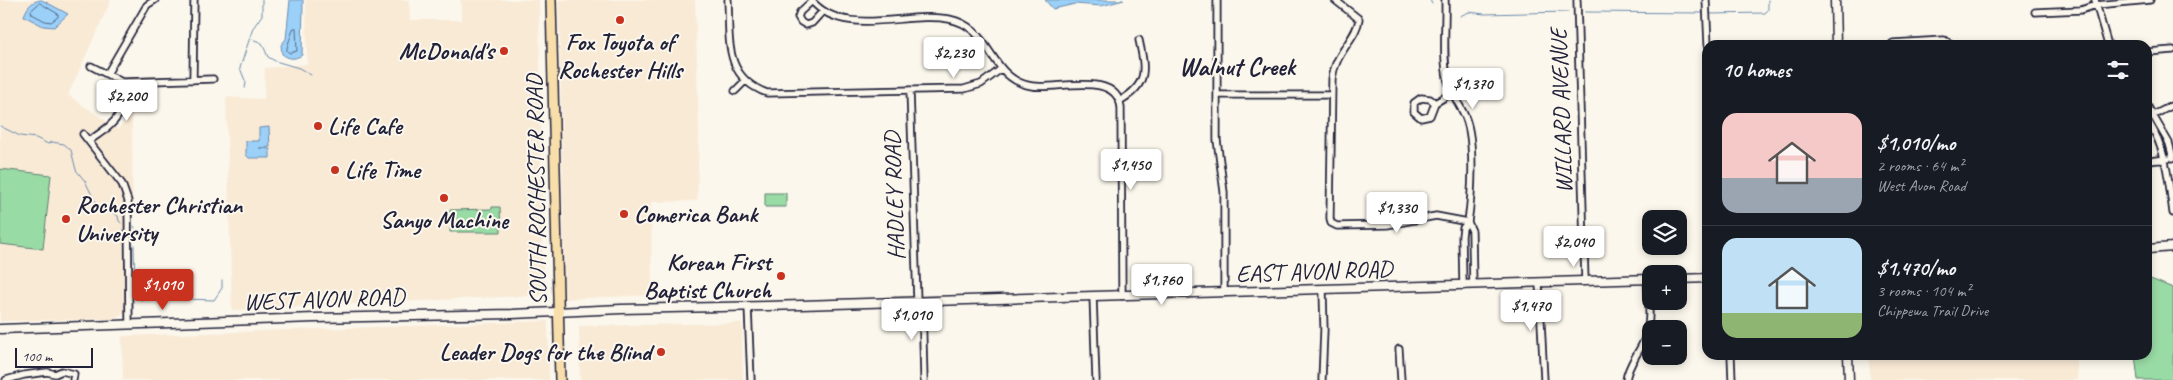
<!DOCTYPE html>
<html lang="en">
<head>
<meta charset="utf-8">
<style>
  body { margin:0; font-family:Caveat,sans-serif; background:#242831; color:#f1f3f6; height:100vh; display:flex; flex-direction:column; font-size:19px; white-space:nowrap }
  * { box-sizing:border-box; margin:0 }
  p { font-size:16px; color:#9ea1a6 }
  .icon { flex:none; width:28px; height:28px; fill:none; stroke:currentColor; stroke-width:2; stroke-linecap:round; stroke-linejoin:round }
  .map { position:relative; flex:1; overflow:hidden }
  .side { position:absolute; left:1702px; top:40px; width:450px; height:320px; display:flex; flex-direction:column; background:#171b24; border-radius:15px; box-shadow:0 2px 8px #0003 }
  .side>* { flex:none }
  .buttons { position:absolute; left:1642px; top:210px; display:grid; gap:10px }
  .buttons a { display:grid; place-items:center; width:45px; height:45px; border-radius:10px; background:#171b24; box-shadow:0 2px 8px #0003; font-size:25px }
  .scale { position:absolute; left:15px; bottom:12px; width:78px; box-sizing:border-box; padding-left:5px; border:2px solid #22223b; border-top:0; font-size:14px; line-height:18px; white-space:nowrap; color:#22223b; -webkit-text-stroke:4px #fbf7ec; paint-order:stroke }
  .price { position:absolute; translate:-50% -42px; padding:0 11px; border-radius:5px; background:#fff; color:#222; font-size:16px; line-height:32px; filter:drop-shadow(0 1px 2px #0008) }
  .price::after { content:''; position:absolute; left:50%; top:30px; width:15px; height:11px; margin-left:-8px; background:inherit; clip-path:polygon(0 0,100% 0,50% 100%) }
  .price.selected { background:#c8321e; color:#fff }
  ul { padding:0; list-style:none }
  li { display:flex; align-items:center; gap:15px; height:125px; padding:0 20px }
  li+li { border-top:1px solid #363941 }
  li span { display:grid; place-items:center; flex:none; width:140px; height:100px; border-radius:15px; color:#555 }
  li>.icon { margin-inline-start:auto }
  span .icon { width:60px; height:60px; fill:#fffc; stroke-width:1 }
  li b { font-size:21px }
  h2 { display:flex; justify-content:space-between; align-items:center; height:60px; padding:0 20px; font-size:21px }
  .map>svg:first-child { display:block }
  .built { fill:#f9ead6 }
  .green { fill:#99dba5; stroke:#5e7e70 }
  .water { fill:#9bd0f9; stroke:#6b8aad }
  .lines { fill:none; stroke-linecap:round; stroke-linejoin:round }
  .shore { stroke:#526887; stroke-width:1 }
  .stream { stroke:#6b8aad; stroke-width:1 }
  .street-casing { stroke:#22223b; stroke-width:9 }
  .secondary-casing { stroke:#22223b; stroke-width:11 }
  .primary-casing { stroke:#22223b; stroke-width:12 }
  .street { stroke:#fbf7ec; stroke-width:5.5 }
  .secondary { stroke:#fbf7ec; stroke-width:8 }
  .primary { stroke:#f8deab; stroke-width:9 }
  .poi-dot { fill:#c8321e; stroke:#fbf7ec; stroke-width:2 }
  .labels { text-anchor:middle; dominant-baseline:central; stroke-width:4; stroke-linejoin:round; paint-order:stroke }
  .poi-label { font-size:24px; font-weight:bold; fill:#22223b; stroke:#fbf7ec; text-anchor:start }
  .street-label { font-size:24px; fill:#22223b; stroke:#fbf7ec }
  .neighbourhood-label { font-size:25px; font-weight:bold; fill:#22223b; stroke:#fbf7ec }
</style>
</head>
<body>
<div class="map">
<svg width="2173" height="380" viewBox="0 0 2173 380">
  <rect width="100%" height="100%" fill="#fbf7ec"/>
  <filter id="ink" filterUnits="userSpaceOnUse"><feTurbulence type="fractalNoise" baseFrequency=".02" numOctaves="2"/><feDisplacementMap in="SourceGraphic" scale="10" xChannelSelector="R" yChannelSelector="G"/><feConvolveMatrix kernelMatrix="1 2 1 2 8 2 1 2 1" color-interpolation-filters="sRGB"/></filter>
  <g filter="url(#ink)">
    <!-- built -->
    <path class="built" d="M0,0H111L68,95L118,129L132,113L133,309L113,319L0,321Z
      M306,0H409L410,20H461V0H539L543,295L232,310L226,97L264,99L265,68L307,64Z
      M559,0H695L699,131L697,201L651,202L652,295L565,299Z
      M548,321L549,380H123L122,336Z
      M742,323L743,380H580L579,326Z
      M1869,355H2077V380H1870Z"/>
    <!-- green -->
    <path class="green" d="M0,169L51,175L43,249L0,244Z
      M765,193H786V207H765Z
      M492,207H500L501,232H450V228L452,227V214H449V210L492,209Z
      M2148,278L2173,288V380H2138L2135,355H2148Z"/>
    <!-- water -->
    <path class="water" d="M40,0H42L68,14L54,27L43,26L24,16C27,7 31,2 40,0Z
      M290,0H303V2L302,55C294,60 289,59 282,54L281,45L286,39Z
      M1045,0H1124L1101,6L1075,4L1053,9Z
      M269,127L270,147L259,148L270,149V158H249L246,155V141H259V128Z"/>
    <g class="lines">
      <!-- shore -->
      <path class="shore" d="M40,3L58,14V17L51,22L45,21L32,14L31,11Z
        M296,28L297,51L290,53L287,51C286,47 292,35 293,29Z"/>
      <!-- stream -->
      <path class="stream" d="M1430,0L1432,4
        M1585,12L1702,13
        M1710,14L1765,13L1768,10V0
        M1460,16L1469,12L1484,14L1568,12
        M252,39L262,43L268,57L275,61L299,68L311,75
        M245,88L246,83L240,68L253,28L262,15V0
        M0,126L20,136L36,138L48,144L52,142L64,144L71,150L76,170L85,181L101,213L108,210L118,216L119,221L121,223
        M134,226L135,228
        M134,245L135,286
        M184,299L214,300L222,288V280
        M141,300L170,299"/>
      <!-- street casing -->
      <g class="street-casing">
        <path id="street" d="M728,0C730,39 723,77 767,93L964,89L981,84L1001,69
          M811,0C844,39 905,11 949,19C993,27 988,79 1032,86C1058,90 1117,70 1121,108L1122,296
          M1217,0V140L1224,192V293
          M1335,0L1359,19C1357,38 1335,52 1332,79L1330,218L1331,223L1337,226L1387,225L1436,216L1468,222C1472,195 1475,143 1466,119C1461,105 1451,95 1448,81C1442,59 1446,23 1445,0
          M1577,0L1585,281
          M1706,0L1708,45
          M2095,0L2108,45
          M812,1L800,12L798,17L801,22L806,25L812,23L822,12
          M2035,12L2081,10L2096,5L2150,0
          M1891,45L1893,43L1944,40L1953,45
          M2148,52L2173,50
          M91,66L122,82L213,79
          M107,74L147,5L155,0
          M193,80L194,0
          M910,90L917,301
          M735,91L745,81
          M1217,95H1330
          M1121,100C1149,84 1145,68 1139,40
          M1435,103L1430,116L1421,118L1414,112V103L1421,98L1430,99L1435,103L1452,93
          M2148,107L2169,143L2173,158
          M2148,118L2173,105
          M2148,121C2166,148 2169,181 2173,213
          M83,134L122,184L128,201L129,324
          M89,141C117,121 124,119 122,82
          M2148,161L2168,159
          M1539,283L1544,380
          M1463,286L1462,236L1463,228L1468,222L1472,231L1473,285
          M1093,297L1096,380
          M922,301L924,380
          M748,306L751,380
          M1399,349L1401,380
          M1731,355L1732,380
          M6,380L24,375L47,372L55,374L62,371L74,374L73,380
          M1322,380L1324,330L1323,290
          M1626,380C1628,364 1640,352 1645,338C1652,320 1648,298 1647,279"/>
      </g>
      <!-- secondary casing -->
      <g class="secondary-casing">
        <path id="secondary" d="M1835,0L1836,45
          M2148,249L2173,247
          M1679,279L1708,278
          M0,329L315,318L512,314L621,309L768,306L1651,279
          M1848,355L1849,380"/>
      </g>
      <!-- primary casing -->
      <g class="primary-casing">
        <path id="primary" d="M551,0L560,380"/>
      </g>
      <!-- street -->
      <use href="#street" class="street"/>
      <!-- secondary -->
      <use href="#secondary" class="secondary"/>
      <!-- primary -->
      <use href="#primary" class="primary"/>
    </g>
  </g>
  <!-- markers -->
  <g class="poi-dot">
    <circle cx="620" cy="20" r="5"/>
    <circle cx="504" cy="51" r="5"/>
    <circle cx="318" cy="126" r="5"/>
    <circle cx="335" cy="170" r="5"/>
    <circle cx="444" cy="198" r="5"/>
    <circle cx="624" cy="214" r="5"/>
    <circle cx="66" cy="219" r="5"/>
    <circle cx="781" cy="276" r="5"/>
    <circle cx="661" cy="352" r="5"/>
  </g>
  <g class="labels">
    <!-- poi labels -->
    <g class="poi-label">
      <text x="620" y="42" text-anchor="middle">Fox Toyota of<tspan x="620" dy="28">Rochester Hills</tspan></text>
      <text x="494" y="51" text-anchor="end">McDonald's</text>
      <text x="328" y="126">Life Cafe</text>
      <text x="345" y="170">Life Time</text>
      <text x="76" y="205">Rochester Christian<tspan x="76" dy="28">University</tspan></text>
      <text x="634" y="214">Comerica Bank</text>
      <text x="444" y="220" text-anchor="middle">Sanyo Machine</text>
      <text x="771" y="262" text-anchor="end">Korean First<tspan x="771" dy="28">Baptist Church</tspan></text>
      <text x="651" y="352" text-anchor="end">Leader Dogs for the Blind</text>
    </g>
    <!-- street labels -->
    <g class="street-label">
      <text transform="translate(1561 111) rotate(-92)">WILLARD AVENUE</text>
      <text transform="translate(536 190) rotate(-91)">SOUTH ROCHESTER ROAD</text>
      <text transform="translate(894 196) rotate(-92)">HADLEY ROAD</text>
      <text transform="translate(1314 271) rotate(-2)">EAST AVON ROAD</text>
      <text transform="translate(324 299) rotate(-2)">WEST AVON ROAD</text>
    </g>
    <!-- neighbourhood labels -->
    <g class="neighbourhood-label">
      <text x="1237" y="67">Walnut Creek</text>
    </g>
  </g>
</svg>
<div class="buttons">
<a><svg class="icon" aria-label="layers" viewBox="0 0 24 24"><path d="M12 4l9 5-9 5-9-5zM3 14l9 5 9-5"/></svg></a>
<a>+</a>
<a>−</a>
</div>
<div class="scale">100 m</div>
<b class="price" style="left:954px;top:79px">$2,230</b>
<b class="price" style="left:1473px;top:110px">$1,370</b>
<b class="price" style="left:127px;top:122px">$2,200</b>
<b class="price" style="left:1131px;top:191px">$1,450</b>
<b class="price" style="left:1397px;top:234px">$1,330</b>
<b class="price" style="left:1574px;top:268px">$2,040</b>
<b class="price" style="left:1162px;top:306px">$1,760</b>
<b class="price selected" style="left:163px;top:311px">$1,010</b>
<b class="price" style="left:1531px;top:332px">$1,470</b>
<b class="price" style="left:912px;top:341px">$1,010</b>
<section class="side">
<h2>10 homes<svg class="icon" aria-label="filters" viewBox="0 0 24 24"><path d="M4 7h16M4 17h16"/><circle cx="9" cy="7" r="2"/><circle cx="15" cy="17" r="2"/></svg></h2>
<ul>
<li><span style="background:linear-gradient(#f6c9c9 65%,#9aa5b1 0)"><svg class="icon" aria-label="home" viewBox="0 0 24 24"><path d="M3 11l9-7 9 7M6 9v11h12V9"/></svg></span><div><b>$1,010/mo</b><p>2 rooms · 64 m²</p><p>West Avon Road</p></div></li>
<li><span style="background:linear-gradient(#bfe0f5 75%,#8fb573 0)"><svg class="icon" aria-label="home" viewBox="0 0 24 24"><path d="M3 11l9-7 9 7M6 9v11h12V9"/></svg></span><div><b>$1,470/mo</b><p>3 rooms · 104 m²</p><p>Chippewa Trail Drive</p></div></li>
</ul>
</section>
</div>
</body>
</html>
